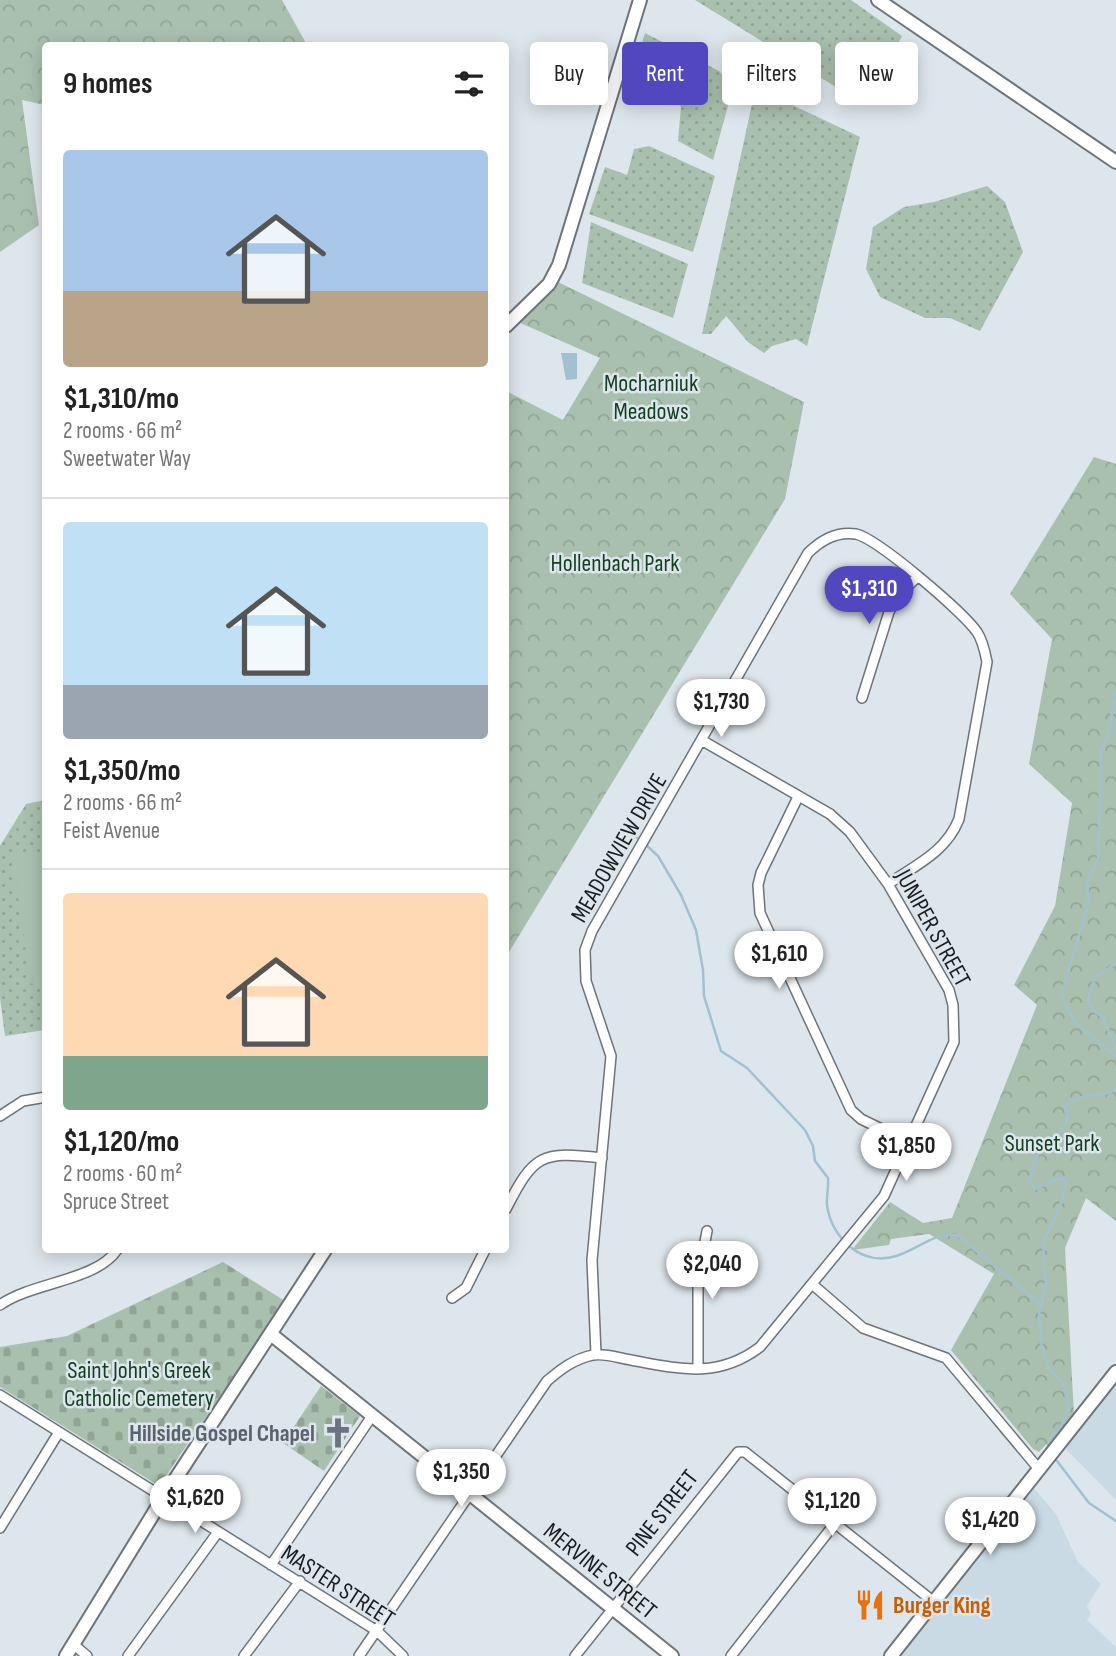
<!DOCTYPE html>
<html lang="en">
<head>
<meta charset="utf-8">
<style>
  body { margin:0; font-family:"Sofia Sans Condensed",sans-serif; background:#f6f6f6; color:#222; height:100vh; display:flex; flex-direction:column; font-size:26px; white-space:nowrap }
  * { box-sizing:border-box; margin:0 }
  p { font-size:23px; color:#767676 }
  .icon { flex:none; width:38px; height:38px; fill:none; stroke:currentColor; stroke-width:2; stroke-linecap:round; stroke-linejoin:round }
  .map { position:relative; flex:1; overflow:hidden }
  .sheet { position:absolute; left:42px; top:42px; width:467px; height:1211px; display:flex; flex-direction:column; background:#fff; border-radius:7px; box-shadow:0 4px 18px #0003 }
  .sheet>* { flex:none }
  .banner { position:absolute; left:530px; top:42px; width:480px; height:63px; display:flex; gap:14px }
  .price { position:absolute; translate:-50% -60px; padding:0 16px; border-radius:24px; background:#fff; color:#222; font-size:23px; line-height:46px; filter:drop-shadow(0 2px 4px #0008) }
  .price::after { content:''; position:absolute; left:50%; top:42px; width:21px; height:16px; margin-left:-10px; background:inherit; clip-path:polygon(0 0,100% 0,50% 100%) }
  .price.current { background:#5147be; color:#fff }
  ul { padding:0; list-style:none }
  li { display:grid; align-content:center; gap:14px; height:371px; padding:0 21px }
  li+li { border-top:2px solid #e0e0e0 }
  li span { display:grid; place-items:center; height:217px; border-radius:7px; color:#555 }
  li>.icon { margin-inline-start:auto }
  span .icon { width:126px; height:126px; fill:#fffc; stroke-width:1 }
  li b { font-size:30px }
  h2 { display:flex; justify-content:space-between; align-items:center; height:84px; padding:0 21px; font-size:30px }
  .pill { padding:0 24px; border-radius:7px; background:#fff; box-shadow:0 4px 18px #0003; font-size:24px; line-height:63px }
  .pill.current { background:#5147be; color:#fff }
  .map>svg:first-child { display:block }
  .built { fill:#cadae5 }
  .grass { fill:url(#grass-dots) }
  .cemetery { fill:url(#cemetery-stones) }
  .park { fill:url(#park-crowns) }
  .pitch { fill:#aac0ae }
  .water { fill:#a1c1d1 }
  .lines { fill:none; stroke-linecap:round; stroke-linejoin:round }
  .stream { stroke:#a1c1d1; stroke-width:2.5 }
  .street-casing { stroke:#6d747a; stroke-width:12 }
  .secondary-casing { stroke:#6d747a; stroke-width:16 }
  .street { stroke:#fff; stroke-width:9 }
  .secondary { stroke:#fff; stroke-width:12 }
  .labels { text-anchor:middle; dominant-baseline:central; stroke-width:5; stroke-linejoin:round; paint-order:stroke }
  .park-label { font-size:24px; fill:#133f21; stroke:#dde6ec }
  .street-label { font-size:24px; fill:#1a1d1f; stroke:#dde6ec }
  .worship-label { font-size:24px; font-weight:bold; fill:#5b616d; stroke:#dde6ec; text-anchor:end }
  .food-label { font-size:24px; font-weight:bold; fill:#c56008; stroke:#dde6ec; text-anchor:start }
</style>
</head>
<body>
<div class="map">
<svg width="1116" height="1656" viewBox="0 0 1116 1656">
  <defs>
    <pattern id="grass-dots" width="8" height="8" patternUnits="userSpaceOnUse" patternTransform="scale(1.75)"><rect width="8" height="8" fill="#aac0ae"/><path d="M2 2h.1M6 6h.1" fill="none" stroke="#92a595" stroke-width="1.8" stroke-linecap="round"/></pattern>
    <pattern id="cemetery-stones" width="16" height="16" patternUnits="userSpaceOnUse" patternTransform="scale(1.75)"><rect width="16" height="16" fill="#aac0ae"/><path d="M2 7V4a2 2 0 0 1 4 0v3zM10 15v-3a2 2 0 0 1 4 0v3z" fill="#92a595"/></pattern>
    <pattern id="park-crowns" width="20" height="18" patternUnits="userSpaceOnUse" patternTransform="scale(1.75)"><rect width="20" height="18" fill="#aac0ae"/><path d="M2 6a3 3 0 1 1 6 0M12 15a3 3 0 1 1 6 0" fill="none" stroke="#92a595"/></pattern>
  </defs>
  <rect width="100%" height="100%" fill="#dde6ec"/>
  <!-- built -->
  <path class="built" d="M1116,1384V1500L1065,1448Z
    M1034,1488L1056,1514L1078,1562L1101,1584L1087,1606L1091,1614L1087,1620L1116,1647V1656H894Z"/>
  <!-- grass -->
  <path class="grass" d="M695,0H851L902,36L865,105Z
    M645,33L719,71L733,88L713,160L678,141L681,107L670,94L631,79Z
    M769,94L860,137L807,346L796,339L772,346L764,353L748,342L726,316L711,334H702L752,104Z
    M649,146L715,176L693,252L589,214L605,167L627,175L634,149Z
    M987,186L1005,202L1023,252L980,331L950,318H925L880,297L866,269L873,227L904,207L934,202Z
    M591,222L688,264L673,318L582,283Z
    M45,800V1030L5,1036L0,998V846L26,804Z"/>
  <!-- cemetery -->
  <path class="cemetery" d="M223,1262L285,1301L159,1486L0,1387V1347L67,1336Z
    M321,1386L360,1416L324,1471L283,1443Z"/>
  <!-- park -->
  <path class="park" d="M0,0H282L307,45L46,46L45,105L22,100L39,225L0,252Z
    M558,282L804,402L785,499L506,957V391L563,420L600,358L518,322Z
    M1094,457L1116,464V1221L1086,1198L1065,1248L1074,1415L1039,1452L1033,1449L951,1350L994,1274L929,1234L891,1239L889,1245L852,1250L890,1202L923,1223L952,1218L1037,1005L1014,985L1055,906L1072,803L1029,764L1052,639L1010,594Z"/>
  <!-- pitch -->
  <path class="pitch" d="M45,852V982L31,984L12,857Z"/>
  <!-- water -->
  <path class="water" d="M561,353H577V379L566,380Z"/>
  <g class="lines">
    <!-- stream -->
    <path class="stream" d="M1116,690L1108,736L1101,750L1098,862L1087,879L1089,902L1061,996L1076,1024L1116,1056
      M623,826L640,840
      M645,844L658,856L681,895L696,930L703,970L704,996L721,1051L747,1068L805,1130L813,1146L815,1161L828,1178C829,1187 826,1197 827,1205C831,1238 862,1267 896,1256C917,1250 934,1232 957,1235L1039,1303
      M1116,963L1095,978L1088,999L1093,1011L1103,1017L1116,1049
      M1048,1449V1444L1061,1427L1069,1405L1066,1386L1050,1370L1042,1348L1039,1314L1046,1285L1043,1243L1062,1201L1066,1180L1059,1178L1035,1189L1029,1179C1034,1169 1037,1151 1044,1143C1054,1131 1062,1140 1068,1115L1064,1108C1083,1089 1097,1101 1116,1089
      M1054,1457L1089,1503L1116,1521"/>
    <!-- street casing -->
    <g class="street-casing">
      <path id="street" d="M862,698L889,612L895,599L917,577
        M798,797L761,873L758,885L760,913L851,1110L861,1119L910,1143
        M0,1116L23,1101L46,1097
        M506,1209C534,1154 541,1151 602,1158
        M812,1284L863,1328L946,1358L1038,1468
        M452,1298L466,1288L485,1250
        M0,1305C32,1282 96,1281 117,1250
        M596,1354L592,1260L611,1056L586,981L585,950L592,931L808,553C821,540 837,531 856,534C878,539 963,612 977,632C983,641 985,652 987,662L959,819C946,852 916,865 888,884
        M698,1369V1278L707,1231
        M0,1395L377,1631L403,1656
        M0,1528L59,1432
        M271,1565L372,1416
        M73,1644L87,1656
        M128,1656L218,1532
        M244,1656L300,1581
        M359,1656L547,1381C561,1369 574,1359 593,1355C605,1353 619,1358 631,1360C679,1369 718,1379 760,1347L884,1196L954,1042L953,1005L949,990L888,884L850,832L830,814L703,741
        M575,1656L738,1452H745L934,1602
        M731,1656L836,1522"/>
    </g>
    <!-- secondary casing -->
    <g class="secondary-casing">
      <path id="secondary" d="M878,0L1116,162
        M506,326L549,284L559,265L640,0
        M272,1335L672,1656
        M66,1656L163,1498L325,1250
        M891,1656L1116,1372"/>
    </g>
    <!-- street -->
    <use href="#street" class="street"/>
    <!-- secondary -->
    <use href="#secondary" class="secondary"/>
  </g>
  <!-- icons -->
  <defs>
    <g id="church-bare" transform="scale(2.415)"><path d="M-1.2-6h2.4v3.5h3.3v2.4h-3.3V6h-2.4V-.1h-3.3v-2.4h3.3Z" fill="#6b7280" stroke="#dde6ec" stroke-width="2.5" paint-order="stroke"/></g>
    <g id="restaurant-bare" transform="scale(2.415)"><path d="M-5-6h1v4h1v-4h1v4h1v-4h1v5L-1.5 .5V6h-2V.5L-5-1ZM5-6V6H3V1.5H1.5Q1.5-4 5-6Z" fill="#e8710a" stroke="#dde6ec" stroke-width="2.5" paint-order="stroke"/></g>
  </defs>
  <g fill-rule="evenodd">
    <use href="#church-bare" x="338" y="1433"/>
    <use href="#restaurant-bare" x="870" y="1605"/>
  </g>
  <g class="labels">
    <!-- park labels -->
    <g class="park-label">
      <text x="651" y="383">Mocharniuk<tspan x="651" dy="28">Meadows</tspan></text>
      <text x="615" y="563">Hollenbach Park</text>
      <text x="1052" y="1143">Sunset Park</text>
      <text x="139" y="1370">Saint John's Greek<tspan x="139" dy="28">Catholic Cemetery</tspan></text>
    </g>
    <!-- street labels -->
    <g class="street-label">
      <text transform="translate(619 848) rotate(-60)">MEADOWVIEW DRIVE</text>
      <text transform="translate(933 928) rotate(61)">JUNIPER STREET</text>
      <text transform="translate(662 1513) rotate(-52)">PINE STREET</text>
      <text transform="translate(600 1571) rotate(39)">MERVINE STREET</text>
      <text transform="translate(338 1586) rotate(33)">MASTER STREET</text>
    </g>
    <!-- worship labels -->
    <g class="worship-label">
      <text x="315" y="1433">Hillside Gospel Chapel</text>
    </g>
    <!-- food labels -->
    <g class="food-label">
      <text x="893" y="1605">Burger King</text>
    </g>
  </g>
</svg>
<b class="price current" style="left:869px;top:626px">$1,310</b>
<b class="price" style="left:721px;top:739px">$1,730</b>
<b class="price" style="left:779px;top:991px">$1,610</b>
<b class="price" style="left:906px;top:1183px">$1,850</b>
<b class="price" style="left:712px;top:1301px">$2,040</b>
<b class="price" style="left:461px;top:1509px">$1,350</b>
<b class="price" style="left:195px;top:1535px">$1,620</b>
<b class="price" style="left:832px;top:1538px">$1,120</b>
<b class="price" style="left:990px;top:1557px">$1,420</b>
<div class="banner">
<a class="pill">Buy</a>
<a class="pill current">Rent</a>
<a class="pill">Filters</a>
<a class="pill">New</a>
</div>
<section class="sheet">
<h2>9 homes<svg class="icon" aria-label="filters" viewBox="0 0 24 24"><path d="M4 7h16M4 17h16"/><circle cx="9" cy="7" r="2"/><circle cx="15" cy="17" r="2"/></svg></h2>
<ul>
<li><span style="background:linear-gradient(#a9c7e8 65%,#b9a48a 0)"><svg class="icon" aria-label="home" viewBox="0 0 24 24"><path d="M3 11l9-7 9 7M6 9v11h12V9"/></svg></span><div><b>$1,310/mo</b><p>2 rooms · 66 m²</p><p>Sweetwater Way</p></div></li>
<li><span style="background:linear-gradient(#bfe0f5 75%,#9aa5b1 0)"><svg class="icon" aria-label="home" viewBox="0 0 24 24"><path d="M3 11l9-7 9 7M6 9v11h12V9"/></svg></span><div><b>$1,350/mo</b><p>2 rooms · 66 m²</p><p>Feist Avenue</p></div></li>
<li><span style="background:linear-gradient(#ffd9b3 75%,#7fa58c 0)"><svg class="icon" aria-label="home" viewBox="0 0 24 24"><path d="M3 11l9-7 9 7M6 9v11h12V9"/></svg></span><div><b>$1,120/mo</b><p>2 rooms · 60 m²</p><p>Spruce Street</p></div></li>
</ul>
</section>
</div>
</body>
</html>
